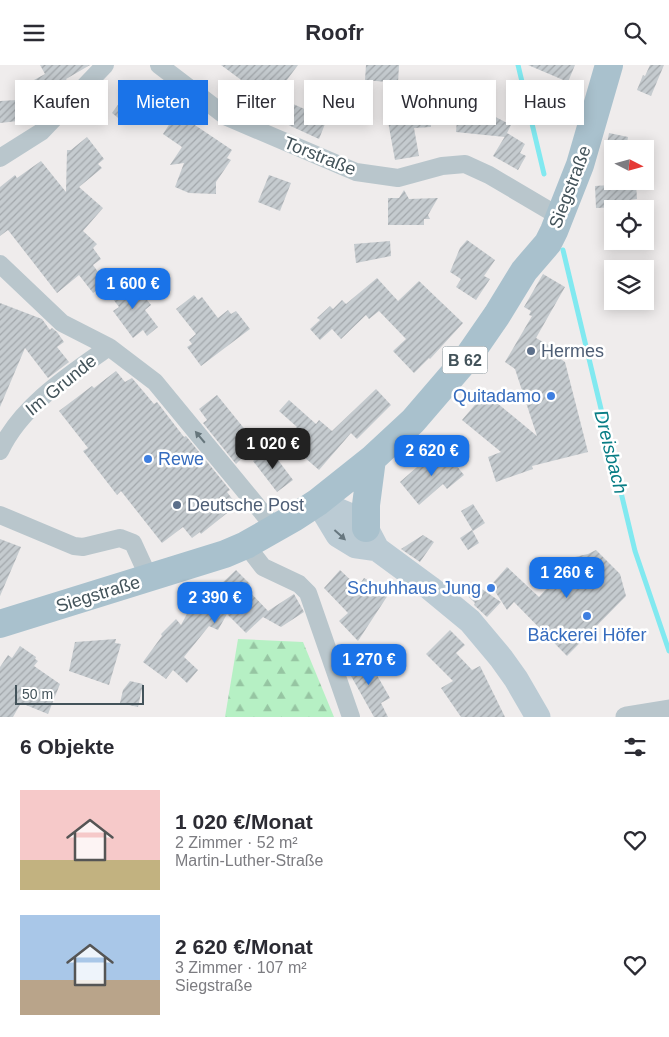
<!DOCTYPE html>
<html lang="de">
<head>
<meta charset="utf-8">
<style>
  body { margin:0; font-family:Arial,sans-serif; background:#f2f2f3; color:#2b2b33; height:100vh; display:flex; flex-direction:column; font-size:19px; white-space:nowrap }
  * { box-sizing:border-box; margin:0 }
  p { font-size:16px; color:#7c7c81 }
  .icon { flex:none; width:28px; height:28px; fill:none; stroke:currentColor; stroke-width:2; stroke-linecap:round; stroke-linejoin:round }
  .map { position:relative; height:652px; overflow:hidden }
  .sheet { display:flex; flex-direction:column; background:#fff; flex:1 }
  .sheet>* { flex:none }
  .guide { position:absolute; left:15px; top:15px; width:640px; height:45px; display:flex; gap:10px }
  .needle { width:32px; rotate:96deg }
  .controls { position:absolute; left:604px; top:75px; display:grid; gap:10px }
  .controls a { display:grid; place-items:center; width:50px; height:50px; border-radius:0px; background:#fff; box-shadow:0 2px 12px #0003; font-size:25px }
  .scale { position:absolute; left:15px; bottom:12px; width:129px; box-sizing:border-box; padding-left:5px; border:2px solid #43535a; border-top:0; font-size:14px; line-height:18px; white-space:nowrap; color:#43535a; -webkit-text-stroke:4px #fff; paint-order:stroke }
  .price { position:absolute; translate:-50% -42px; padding:0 11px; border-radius:10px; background:#1a73e8; color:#fff; font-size:16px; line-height:32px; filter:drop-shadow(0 1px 2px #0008) }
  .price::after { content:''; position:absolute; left:50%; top:30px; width:15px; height:11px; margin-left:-8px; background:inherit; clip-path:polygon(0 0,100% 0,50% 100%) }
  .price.active { background:#222; color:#fff }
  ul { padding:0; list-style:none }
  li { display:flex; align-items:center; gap:15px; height:125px; padding:0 20px }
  li span { display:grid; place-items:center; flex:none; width:140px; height:100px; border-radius:0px; color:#555 }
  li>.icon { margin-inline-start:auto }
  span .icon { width:60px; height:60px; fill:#fffc; stroke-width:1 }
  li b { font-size:21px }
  h2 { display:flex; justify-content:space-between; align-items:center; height:60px; padding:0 20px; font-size:21px }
  .tag { padding:0 18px; border-radius:0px; background:#fff; box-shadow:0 2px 12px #0003; font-size:18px; line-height:45px }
  .tag.active { background:#1a73e8; color:#fff }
  header { display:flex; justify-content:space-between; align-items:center; height:65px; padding:0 20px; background:#fff; font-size:22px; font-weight:800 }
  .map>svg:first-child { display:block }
  .forest { fill:url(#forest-firs) }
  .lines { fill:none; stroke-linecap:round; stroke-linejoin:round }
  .stream { stroke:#81e9f0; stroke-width:5 }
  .building { fill:url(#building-hatch) }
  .minor { stroke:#b9c6cc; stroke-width:18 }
  .tertiary { stroke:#b9c6cc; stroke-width:21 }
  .secondary { stroke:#bbcbd4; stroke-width:25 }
  .primary { stroke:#a9c1cd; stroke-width:28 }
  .oneway { fill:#66767c }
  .oneway2 { fill:#67777f }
  .service-dot { fill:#5c6f8a; stroke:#fff; stroke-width:2 }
  .shop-dot { fill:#3f7fe0; stroke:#fff; stroke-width:2 }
  .labels { text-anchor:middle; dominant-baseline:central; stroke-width:5; stroke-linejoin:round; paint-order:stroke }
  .shield { fill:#fff; stroke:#7b878c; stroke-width:1 }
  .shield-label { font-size:16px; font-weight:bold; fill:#43535a }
  .street-label { font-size:18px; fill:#43535a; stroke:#fff }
  .service-label { font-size:18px; fill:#4e5e75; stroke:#fff; text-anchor:start }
  .shop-label { font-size:18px; fill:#366cbe; stroke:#fff; text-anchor:end }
  .water-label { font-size:19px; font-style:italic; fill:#087d85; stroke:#fff }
</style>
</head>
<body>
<header><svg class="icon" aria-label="menu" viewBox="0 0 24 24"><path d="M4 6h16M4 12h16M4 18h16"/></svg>Roofr<svg class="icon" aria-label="search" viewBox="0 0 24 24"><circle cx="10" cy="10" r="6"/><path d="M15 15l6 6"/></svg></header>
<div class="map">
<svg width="669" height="652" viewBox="0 0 669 652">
  <defs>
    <pattern id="forest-firs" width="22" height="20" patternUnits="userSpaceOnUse" patternTransform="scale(1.25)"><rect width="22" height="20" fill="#b6f0c4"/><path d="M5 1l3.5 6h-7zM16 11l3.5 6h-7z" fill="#96c5a2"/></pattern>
    <pattern id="building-hatch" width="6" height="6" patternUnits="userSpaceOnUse" patternTransform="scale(1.25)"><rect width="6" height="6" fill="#c5cbcf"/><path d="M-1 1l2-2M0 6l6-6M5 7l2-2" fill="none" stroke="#a2a7ab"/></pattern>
  </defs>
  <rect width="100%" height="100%" fill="#efecec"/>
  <!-- forest -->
  <path class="forest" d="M238,574L303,577L334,652H225Z"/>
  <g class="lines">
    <!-- stream -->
    <path class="stream" d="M518,0L544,109
      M563,185L635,486L669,586"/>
  </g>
  <!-- building -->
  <path class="building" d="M40,0H90L66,14L70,21L51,32L47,25L41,28L34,15L45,9Z
    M221,0H298L275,31L327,54L319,74L284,58L287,49Z
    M366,0H399L398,18L365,15Z
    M528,0H575L568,17Z
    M650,0H664L651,31L637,25L643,10L645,11Z
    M133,19L151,33L134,55L128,50L123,57L112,48Z
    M465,27L490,29L488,48L511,60L505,72L456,67L459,29Z
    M17,35L18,56L0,58V36Z
    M430,38L431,62L414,63L419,91L395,95L387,51Z
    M180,50L232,85L227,93L231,95L216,117V129L189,128L175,122L184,98L170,100L182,82L163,69L172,55L175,57Z
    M507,68L525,79L520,88L526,91L518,105L493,91Z
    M609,68L628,72L626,84H606Z
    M87,72L104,94L98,99L102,103L79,122L103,143L83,166L97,179L93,183L101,194L93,200L106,218L93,228L79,210L57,228L8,165L0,171V122L15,110L17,113L41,96L66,127L67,85H71Z
    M269,110L291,118L280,146L258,137Z
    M609,116H626V119H636L637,134L622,136V142L596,143L595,121L610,120Z
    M404,125L409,134L438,133L428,150L430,154H424V160H388V133H399Z
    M467,175L495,195L484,211L490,214L476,235L456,222L461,214L450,207L460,183Z
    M390,176L391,191L356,198L354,179Z
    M543,209L565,222L536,273L561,287L558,292L565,297L588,387L532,401L533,404L496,417L488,392L501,387L462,355L485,328L537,371L515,304L505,297L532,251L529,250L531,246L524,242Z
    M377,213L398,236L419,216L463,258L430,294L429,293L414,308L393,286L406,274L379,246L369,254L366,250L341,274L332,264L320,275L310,264L320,255L317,253L330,241L333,244L342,235L346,239Z
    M131,214L151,240L145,245L158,262L147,271L143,265L133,273L113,246L119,242L110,230Z
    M194,230L198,235L202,232L218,253L228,245L231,249L236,246L250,264L201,301L187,282L192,279L189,275L196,269L176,244Z
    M0,238L42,254L50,265L52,263L57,267L64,277L57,282L69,297L48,313L25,283L0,342Z
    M116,306L125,317L132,313L154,339L157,337L184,372L186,371L230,425L227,427L237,440L201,469L200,467L192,473L183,462L162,478L121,426L117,430L83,386L88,383L59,346L92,321L94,323Z
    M376,324L391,340L357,374L351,368L319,405L282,373L297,362L279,346L289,335L316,359L319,355L332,366Z
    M217,330L247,367L243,371L253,382L236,399L203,358L207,355L199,344Z
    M269,383L293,415L277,427L253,396Z
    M443,384L464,410L447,424L443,419L419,440L400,417L424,396L426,398Z
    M473,439L485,458L473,466L461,446Z
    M472,465L479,478L468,485L460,473Z
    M423,470L434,477L420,497L401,484Z
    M0,474L21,482L0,531Z
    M596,485L620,509L626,531L567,591L514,537L507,545L491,520L507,502L539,532L575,492L588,489Z
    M236,505L250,519L246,523L268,546L294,529L304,547L281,562L263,552L246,568L227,549L218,565L209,561L184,592L198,605L187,618L173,605L166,614L143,597L162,571L161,569L176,554L181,560L195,534L202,537Z
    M340,505L358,522L364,513L390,527L358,576L339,556L348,548L324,523Z
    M473,518L501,537L487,552L474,540L475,538L464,527Z
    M450,565L465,580L456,588L472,605L480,601L505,652H461L441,623L453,616L426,589Z
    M116,574L115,578L121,579L109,620L69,606L75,577Z
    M20,581L36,592L35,594L38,596L34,601L60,619L48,649L21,638L13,652H0V602L8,590L12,593Z
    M341,586L366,603L370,598L390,633L381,638L388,652H374L351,611L353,610Z
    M130,616L143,619L138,642L120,638L123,625Z"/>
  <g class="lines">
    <!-- minor -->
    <path class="minor" d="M159,0L227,52L356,107L398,113L442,101L465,99L489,110L550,146
      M0,93L41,67L105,0
      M0,199L62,258L109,282L155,317L276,464
      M0,386C21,341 69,310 109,282
      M0,450L74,481L83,482L120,473L133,478L149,513
      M246,480L263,502L299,519L308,528L351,652"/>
    <!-- tertiary -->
    <path class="tertiary" d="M626,652L669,645"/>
    <!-- secondary -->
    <path class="secondary" d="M318,437L349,450L366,463L377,484L430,523L470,556L501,593L516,614L538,652
      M318,437L338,470L356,481L377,484"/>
    <!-- primary -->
    <path class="primary" d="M366,463V440L372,394
      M0,559L225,489L246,480L295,452L318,437L372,394L413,356L468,292L497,250L524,206L548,178L554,166L580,100L609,0"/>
  </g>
  <!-- one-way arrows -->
  <defs><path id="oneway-solid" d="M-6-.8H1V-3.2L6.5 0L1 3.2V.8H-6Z" transform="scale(1.25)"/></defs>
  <use class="oneway" href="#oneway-solid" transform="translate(200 372) rotate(-130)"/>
  <use class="oneway2" href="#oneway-solid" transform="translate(340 470) rotate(42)"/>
  <!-- markers -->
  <g class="service-dot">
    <circle cx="531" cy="286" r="5"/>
    <circle cx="177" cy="440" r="5"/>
  </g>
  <g class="shop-dot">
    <circle cx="551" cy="331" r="5"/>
    <circle cx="148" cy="394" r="5"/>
    <circle cx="491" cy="523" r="5"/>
    <circle cx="587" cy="551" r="5"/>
  </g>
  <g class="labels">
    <!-- shield labels -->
    <rect class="shield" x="442.5" y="281.5" width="45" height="27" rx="4"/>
    <g class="shield-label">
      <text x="465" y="295">B 62</text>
    </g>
    <!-- street labels -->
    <g class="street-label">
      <text transform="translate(320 91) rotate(22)">Torstraße</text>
      <text transform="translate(570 122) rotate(-69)">Siegstraße</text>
      <text transform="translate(61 320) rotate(-39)">Im Grunde</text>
      <text transform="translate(98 529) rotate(-17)">Siegstraße</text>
    </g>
    <!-- service labels -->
    <g class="service-label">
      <text x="541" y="286">Hermes</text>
      <text x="187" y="440">Deutsche Post</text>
    </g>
    <!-- shop labels -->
    <g class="shop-label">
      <text x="541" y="331">Quitadamo</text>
      <text x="158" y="394" text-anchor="start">Rewe</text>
      <text x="481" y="523">Schuhhaus Jung</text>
      <text x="587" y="570" text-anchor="middle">Bäckerei Höfer</text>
    </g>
    <!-- water labels -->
    <g class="water-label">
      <text transform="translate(611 387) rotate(76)">Dreisbach</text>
    </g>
  </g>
</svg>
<div class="controls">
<a><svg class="needle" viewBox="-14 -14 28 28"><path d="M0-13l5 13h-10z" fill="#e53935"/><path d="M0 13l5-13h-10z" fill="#7c7c81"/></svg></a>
<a><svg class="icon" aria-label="locate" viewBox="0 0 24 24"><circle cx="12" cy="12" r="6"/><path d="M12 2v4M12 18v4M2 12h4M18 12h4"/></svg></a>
<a><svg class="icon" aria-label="layers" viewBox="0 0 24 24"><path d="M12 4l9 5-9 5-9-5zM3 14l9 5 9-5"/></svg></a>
</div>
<div class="scale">50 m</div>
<b class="price" style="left:133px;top:245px">1 600 €</b>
<b class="price active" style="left:273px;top:405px">1 020 €</b>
<b class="price" style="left:432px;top:412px">2 620 €</b>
<b class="price" style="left:567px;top:534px">1 260 €</b>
<b class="price" style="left:215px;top:559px">2 390 €</b>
<b class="price" style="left:369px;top:621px">1 270 €</b>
<div class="guide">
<a class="tag">Kaufen</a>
<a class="tag active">Mieten</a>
<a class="tag">Filter</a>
<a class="tag">Neu</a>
<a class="tag">Wohnung</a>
<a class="tag">Haus</a>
</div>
</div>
<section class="sheet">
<h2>6 Objekte<svg class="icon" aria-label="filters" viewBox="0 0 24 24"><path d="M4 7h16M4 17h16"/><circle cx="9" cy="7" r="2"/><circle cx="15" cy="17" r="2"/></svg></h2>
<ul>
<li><span style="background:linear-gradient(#f6c9c9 70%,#c2b280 0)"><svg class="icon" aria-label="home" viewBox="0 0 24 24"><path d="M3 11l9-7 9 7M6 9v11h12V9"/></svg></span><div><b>1 020 €/Monat</b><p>2 Zimmer · 52 m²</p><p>Martin-Luther-Straße</p></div><svg class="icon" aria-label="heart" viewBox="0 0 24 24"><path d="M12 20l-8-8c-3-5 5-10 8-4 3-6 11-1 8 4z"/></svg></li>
<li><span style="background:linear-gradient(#a9c7e8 65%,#b9a48a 0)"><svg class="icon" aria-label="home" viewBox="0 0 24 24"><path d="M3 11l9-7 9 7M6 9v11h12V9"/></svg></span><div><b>2 620 €/Monat</b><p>3 Zimmer · 107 m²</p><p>Siegstraße</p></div><svg class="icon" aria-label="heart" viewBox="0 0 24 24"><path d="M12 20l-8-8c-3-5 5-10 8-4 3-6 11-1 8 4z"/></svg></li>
</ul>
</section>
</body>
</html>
